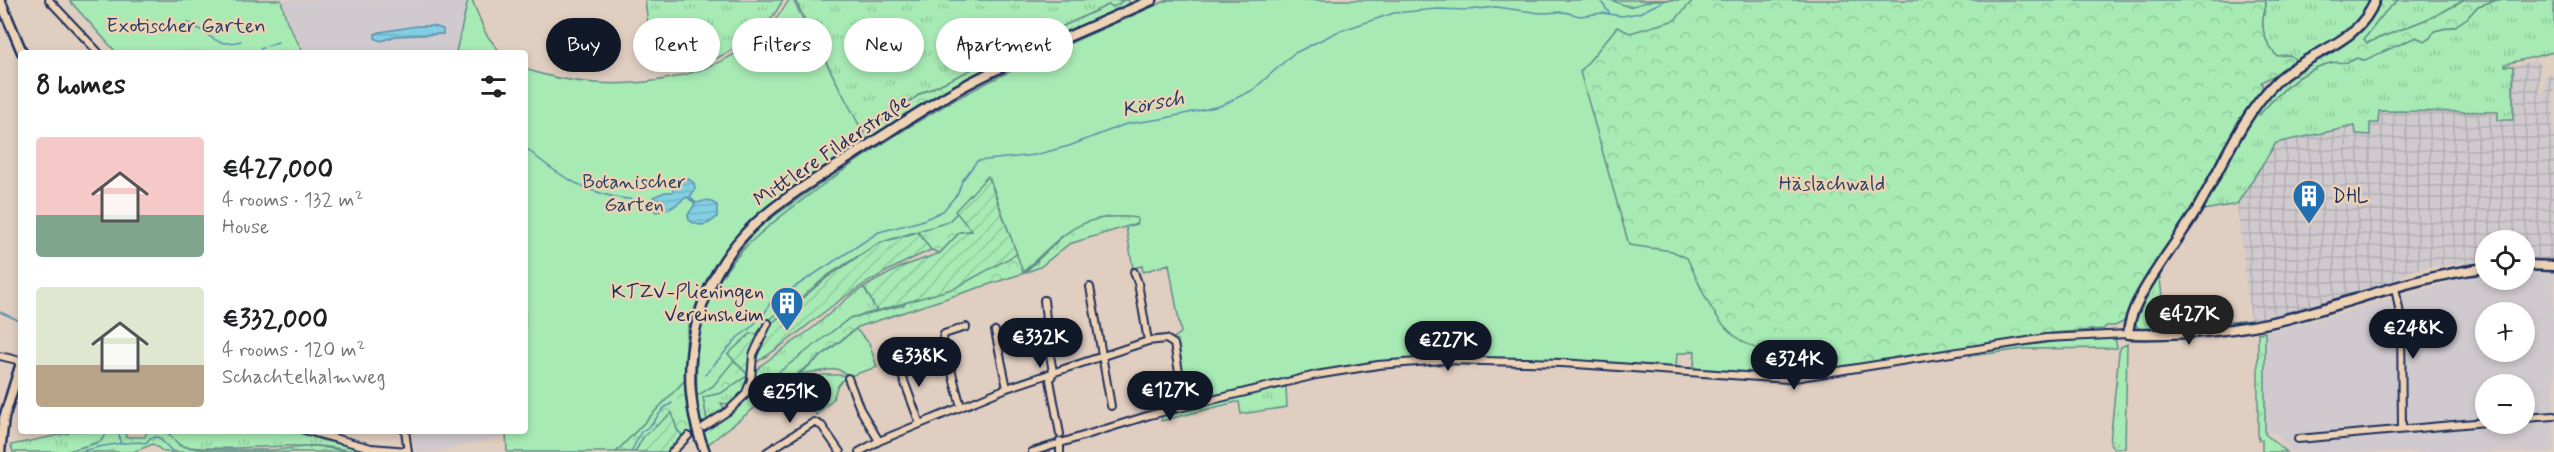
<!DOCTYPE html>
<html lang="en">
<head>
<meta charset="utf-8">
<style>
  body { margin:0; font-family:Mynerve,sans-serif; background:#f6f6f6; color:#202124; height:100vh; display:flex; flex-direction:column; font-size:22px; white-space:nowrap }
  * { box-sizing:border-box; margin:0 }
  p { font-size:20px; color:#757577 }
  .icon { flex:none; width:33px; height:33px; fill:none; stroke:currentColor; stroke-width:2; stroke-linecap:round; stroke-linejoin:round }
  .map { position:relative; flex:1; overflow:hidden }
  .details { position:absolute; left:18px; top:50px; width:510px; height:384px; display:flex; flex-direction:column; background:#fff; border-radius:6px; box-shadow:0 3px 9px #0003 }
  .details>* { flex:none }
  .banner { position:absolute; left:546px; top:18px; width:570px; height:54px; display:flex; gap:12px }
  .controls { position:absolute; left:2475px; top:230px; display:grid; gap:12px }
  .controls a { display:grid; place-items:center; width:60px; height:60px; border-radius:50%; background:#fff; box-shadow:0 3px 9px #0003; font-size:30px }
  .price { position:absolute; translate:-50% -51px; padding:0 14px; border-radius:21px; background:#111827; color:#fff; font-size:20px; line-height:39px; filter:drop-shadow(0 2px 3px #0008) }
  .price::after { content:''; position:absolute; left:50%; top:36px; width:18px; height:14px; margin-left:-9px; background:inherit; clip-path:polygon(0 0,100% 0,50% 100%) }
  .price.current { background:#222; color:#fff }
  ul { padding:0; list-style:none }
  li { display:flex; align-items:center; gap:18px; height:150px; padding:0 18px }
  li span { display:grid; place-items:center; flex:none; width:168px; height:120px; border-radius:6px; color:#555 }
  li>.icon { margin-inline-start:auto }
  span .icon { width:72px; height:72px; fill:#fffc; stroke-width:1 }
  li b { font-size:26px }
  h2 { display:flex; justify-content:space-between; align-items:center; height:72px; padding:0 18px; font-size:26px }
  .tag { padding:0 21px; border-radius:27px; background:#fff; box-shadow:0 3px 9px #0003; font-size:21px; line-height:54px }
  .tag.current { background:#111827; color:#fff }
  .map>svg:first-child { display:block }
  .built { fill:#d0cace; fill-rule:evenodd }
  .industrial { fill:url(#industrial-grid) }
  .grass { fill:url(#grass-tufts); stroke:#618c89; stroke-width:1.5 }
  .forest { fill:url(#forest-crowns); stroke:#618c89; stroke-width:1.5 }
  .park { fill:#a7eab4; stroke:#618c89; stroke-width:1.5 }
  .garden { fill:url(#garden-furrows); stroke:#618c89; stroke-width:1.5 }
  .water { fill:url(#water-rules); stroke:#598fad; stroke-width:1.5 }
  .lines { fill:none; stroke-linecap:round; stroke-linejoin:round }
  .stream { stroke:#598fad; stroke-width:1.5 }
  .minor-casing { stroke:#1b2f5e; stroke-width:10 }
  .secondary-casing { stroke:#1b2f5e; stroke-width:13 }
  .minor { stroke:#edd2b4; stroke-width:6 }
  .secondary { stroke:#edd2b4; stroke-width:8 }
  .labels { text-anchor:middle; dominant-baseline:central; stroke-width:5; stroke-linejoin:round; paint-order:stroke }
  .park-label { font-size:20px; fill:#294267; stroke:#edd2b4 }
  .street-label { font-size:20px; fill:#1b2f5e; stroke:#edd2b4 }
  .poi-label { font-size:20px; fill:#1b2f5e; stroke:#edd2b4; text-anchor:start }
  .water-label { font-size:21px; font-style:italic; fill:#253f6b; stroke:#edd2b4 }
</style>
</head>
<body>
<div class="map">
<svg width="2554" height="452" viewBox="0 0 2554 452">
  <defs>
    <pattern id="industrial-grid" width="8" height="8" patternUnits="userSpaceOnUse" patternTransform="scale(1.5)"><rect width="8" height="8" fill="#d0cace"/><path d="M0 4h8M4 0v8" fill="none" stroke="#b2aeb3"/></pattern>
    <pattern id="grass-tufts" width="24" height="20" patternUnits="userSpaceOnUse" patternTransform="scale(1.5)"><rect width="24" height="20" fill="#a7eab4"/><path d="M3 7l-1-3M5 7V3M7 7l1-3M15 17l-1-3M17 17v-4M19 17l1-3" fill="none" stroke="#8fc99d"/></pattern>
    <pattern id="forest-crowns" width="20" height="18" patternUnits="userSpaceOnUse" patternTransform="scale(1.5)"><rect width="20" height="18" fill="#a7eab4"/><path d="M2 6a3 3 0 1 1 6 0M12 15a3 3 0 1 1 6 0" fill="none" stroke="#8fc99d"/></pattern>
    <pattern id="garden-furrows" width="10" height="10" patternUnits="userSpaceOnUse" patternTransform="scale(1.5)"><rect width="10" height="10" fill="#a7eab4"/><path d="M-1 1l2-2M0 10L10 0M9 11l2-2" fill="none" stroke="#8fc99d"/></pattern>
    <pattern id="water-rules" width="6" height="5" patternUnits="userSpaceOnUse" patternTransform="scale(1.5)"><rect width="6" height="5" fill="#83cfe2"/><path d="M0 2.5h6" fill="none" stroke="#71b2c4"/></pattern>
  </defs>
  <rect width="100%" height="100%" fill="#e0cec0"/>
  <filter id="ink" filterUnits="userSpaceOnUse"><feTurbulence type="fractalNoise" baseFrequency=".0167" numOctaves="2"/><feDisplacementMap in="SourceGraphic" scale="12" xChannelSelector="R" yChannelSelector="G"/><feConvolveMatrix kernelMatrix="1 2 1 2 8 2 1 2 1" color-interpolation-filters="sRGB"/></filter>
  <g filter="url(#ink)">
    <!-- built -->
    <path class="built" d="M282,0H469L456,52H305L288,21Z
      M2525,268H2554V452H2289V447L2280,439L2277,433L2265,434V332L2320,319L2447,283L2446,281L2462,275L2485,271L2486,279H2524ZM2486,312H2524V351H2486ZM2486,384H2524V423H2486Z
      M412,431H500L501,437L434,452H415Z"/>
    <!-- industrial -->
    <path class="industrial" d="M2536,60L2540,66V92L2545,93L2546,74H2554V259H2525L2524,240H2486L2485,261L2421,268L2407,272L2400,279L2372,289L2304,310L2251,323L2237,204L2274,144L2355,126L2370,134V123L2378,111L2513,114V66Z"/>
    <!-- grass -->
    <path class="grass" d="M645,0H783C779,6 775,14 771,19C753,40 684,87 659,62C650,54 647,14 645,0Z
      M795,0H1124L1114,7L1108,5L920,94L886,121L880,120L862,133Z
      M2265,0H2372L2351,29L2299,62L2289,55L2277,56C2268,47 2261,32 2263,19C2263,11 2268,8 2265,0Z
      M2398,0H2465L2435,16L2367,43L2364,39L2385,12Z
      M2497,0H2554V52L2505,64V66H2513V120H2498V112L2379,111L2378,123H2370V135L2356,134L2355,126L2276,143L2237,204L2198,211L2255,113L2259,114C2278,94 2299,72 2326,64C2339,59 2343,66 2357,58L2363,60L2416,37L2425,41L2430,38L2434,31L2455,26L2467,18L2478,6Z
      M1115,215L1136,217L1142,222L1069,244L1040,267L1024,273L1068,231L1089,219Z
      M2159,271L2166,328L2251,320V323L2219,328L2139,329L2134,322L2137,309Z
      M864,287L877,311L850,318L750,396L747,394L755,372L760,366L814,327L850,296Z
      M2265,332V434L2287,452H2262V440H2259L2258,435V333Z
      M2115,338L2117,348L2024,349L1970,356L1972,353L2066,340Z
      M2127,344L2125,448H2113L2110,443L2119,352L2121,347Z
      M748,375L743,393L732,405L721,403L724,408L720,415L707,421L703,397L721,393Z
      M1282,385L1286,387L1287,407L1241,414L1239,402H1236L1161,421L1162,415Z
      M68,431H109L100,442L65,452H13L11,445L69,433Z
      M166,431H297L321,440L372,451C353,452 335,447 316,446C280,444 217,452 182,446C176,444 170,435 166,431Z"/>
    <!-- forest -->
    <path class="forest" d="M1124,0H1128L1130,4L986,71L867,140L862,133L880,120L886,121L920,94L1108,5L1114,7Z
      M1588,0H2265C2268,8 2263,11 2263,19C2261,32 2268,47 2277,56L2289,55L2299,62L2261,82L2264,90L2207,187L2136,299L2125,321L2115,326H2106L2104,329L2053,333L1792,376L1694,369L1695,351L1677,353L1136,217L1115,215L1089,219L1068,231L1024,273L858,327L707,445L703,430L850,318L904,305L972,231L960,232L940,253L931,250L917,232L879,243L829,276L771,324L763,337L728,354L748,375L721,393L703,397L707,421L701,423L696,400L695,366L700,330L718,282L756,229L864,153L865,206Z
      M2378,0H2398L2385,12L2364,39L2367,43L2435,16L2465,0H2497L2478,6L2467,18L2455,26L2434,31L2430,38L2425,41L2416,37L2365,60L2357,58C2341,67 2341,59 2326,64C2299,72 2278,94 2259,115L2255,113L2285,77L2343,42Z
      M685,380L692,436L684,437L677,430L672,413L645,436L635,452H616Z
      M109,430L125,431L126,437H145L147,431H166L180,446L204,450H273L316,446L350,452H164L153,444L133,452H65L100,442Z"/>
    <!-- park -->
    <path class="park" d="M69,0H281L287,22L303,52H116Z
      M468,0H472L486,34L500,52H456Z
      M789,0H793L867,140C790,192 719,229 689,325C684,341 686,363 685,380L616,452H507L506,431L525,430V69C611,99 740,86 789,0Z
      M1168,0H1611L1629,7L1654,0H1693L1675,20L1630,33L1617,27L1580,72L1629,245L1672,251L1687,258C1702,288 1711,320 1740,340C1755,350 1772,352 1785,365V375L1783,377L1694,369L1695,351L1690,350L1688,353H1677L1676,368L1571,361L1438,358L1399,360L1325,370L1190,401L1187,396L1179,346L1174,338L1181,333L1169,264L1143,272L1142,266L1133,268L1126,227L1137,224V218C1080,210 1061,237 1023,272L990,179L948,222L879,243L828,275L789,308L784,306L755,335L713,386L697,396C696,365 696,331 708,302C730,251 774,221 817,189C857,160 899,132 942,107C1014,66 1092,34 1168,0Z
      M856,329L869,343L877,367L850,376L837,369L799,374Z
      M823,375H842L845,377L837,387L833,399L816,415L807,394L815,386L812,382L805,383L801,379Z"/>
    <!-- garden -->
    <path class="garden" d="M988,176L1017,254L955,288L877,311L864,287L901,267L940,253L960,232L972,231L955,211Z
      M918,232L931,250C901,263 872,278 846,296C815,317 789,343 757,362L755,357L763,337L771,324L829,276L879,243Z
      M751,333L759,336L749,361L748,375L728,354Z
      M672,413L677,430L684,437L670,452H635L644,436Z"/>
    <!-- water -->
    <path class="water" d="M417,26H433L443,29V34L396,36L381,41L375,38V34L380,32Z
      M687,178L694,183L695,189L690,197L696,203L708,200L717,205V217C708,226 699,228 689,220L688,215L695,204L687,197L670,209L656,212L652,207L653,197L665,192H672L676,182Z"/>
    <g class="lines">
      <!-- stream -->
      <path class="stream" d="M1600,0L1610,14
        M187,22C210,32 213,49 241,41
        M267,46L278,42
        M260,49L263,48
        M525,147C557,176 592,197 636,200
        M645,202H652
        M0,312L20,321
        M705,375L738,337L748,330L765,313L770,303L879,232L921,221L943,211L958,193L962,181L977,161L1035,155L1069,146L1126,124L1161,119L1220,106L1253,90L1293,54L1337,32L1394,13L1437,9L1468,10L1496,7L1540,13L1564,12L1580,16L1602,13L1622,16L1639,13L1666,0
        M119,430L120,444
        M81,452C91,447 135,440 146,443L150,438L158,437L173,452
        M631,452L641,432L651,425L664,408L672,403"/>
      <!-- minor casing -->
      <g class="minor-casing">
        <path id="minor" d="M49,0L98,52
          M1134,272L1138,283L1148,341
          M1090,287L1111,406
          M2395,287L2401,320L2402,429
          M1044,300L1046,319L1044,321L1053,372L1050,380L1060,434
          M995,331L1007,388
          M0,356L21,361
          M897,362L920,424
          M848,378L860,409L879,441
          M961,407L943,339L944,334L966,327
          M2524,418L2554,416
          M704,427L728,411L745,395L751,380L753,355L768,323
          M304,430L371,448L408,451
          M405,430L408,452
          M2298,439L2486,422
          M672,452L688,436
          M767,452L814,422L822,426L840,452
          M859,452L879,441L1007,388L1148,341L1166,339L1174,344L1185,406
          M1032,452L1150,415L1316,375L1378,365L1443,360L1562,363L1788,379L2046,338L2128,334
          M1060,452V441"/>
      </g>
      <!-- secondary casing -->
      <g class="secondary-casing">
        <path id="secondary" d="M0,0L22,52
          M2375,0C2359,45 2306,52 2275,83C2240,118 2221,169 2196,211C2177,242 2153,271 2137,303C2132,313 2129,323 2128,334C2180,335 2231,332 2282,320C2350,303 2416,276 2486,268
          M2524,265L2554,266
          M0,452L4,418L21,363
          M705,452C673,374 694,279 757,222C788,194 826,173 861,150C896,127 930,104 966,85C1026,53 1090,28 1152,0"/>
      </g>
      <!-- minor -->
      <use href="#minor" class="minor"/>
      <!-- secondary -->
      <use href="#secondary" class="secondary"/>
    </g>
  </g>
  <!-- icons -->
  <defs>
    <g id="building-pin" transform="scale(1.725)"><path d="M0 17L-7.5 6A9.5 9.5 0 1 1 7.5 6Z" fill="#1f6fb2" stroke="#edd2b4"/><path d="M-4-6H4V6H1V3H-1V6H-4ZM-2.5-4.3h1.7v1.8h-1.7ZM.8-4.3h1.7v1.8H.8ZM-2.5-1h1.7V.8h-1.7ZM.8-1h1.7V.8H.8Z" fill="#fff"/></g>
  </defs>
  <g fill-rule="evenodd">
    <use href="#building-pin" x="2309" y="196"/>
    <use href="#building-pin" x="787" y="303"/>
  </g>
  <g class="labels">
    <!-- park labels -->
    <g class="park-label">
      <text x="186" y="26">Exotischer Garten</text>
      <text x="634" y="182">Botanischer<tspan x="634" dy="23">Garten</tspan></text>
      <text x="1832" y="184">Häslachwald</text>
    </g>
    <!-- street labels -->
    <g class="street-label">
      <text transform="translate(832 151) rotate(-34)">Mittlere Filderstraße</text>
    </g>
    <!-- poi labels -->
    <g class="poi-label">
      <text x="2332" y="196">DHL</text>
      <text x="764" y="292" text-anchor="end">KTZV-Plieningen<tspan x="764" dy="23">Vereinsheim</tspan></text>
    </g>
    <!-- water labels -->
    <g class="water-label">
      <text transform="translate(1153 104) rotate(-12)">Körsch</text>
    </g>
  </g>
</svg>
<div class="controls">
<a><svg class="icon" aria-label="locate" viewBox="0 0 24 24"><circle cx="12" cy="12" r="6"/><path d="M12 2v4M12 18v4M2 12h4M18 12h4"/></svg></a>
<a>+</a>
<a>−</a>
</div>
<b class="price current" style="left:2189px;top:346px">€427K</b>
<b class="price" style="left:2413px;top:360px">€248K</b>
<b class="price" style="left:1040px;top:369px">€332K</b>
<b class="price" style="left:1448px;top:372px">€227K</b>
<b class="price" style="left:919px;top:388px">€338K</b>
<b class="price" style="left:1794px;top:391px">€324K</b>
<b class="price" style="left:1170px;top:422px">€127K</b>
<b class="price" style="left:790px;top:424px">€251K</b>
<div class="banner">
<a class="tag current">Buy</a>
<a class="tag">Rent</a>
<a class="tag">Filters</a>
<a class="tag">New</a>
<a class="tag">Apartment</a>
</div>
<section class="details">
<h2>8 homes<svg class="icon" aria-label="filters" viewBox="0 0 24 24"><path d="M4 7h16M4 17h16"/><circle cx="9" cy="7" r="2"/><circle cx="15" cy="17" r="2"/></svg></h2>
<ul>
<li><span style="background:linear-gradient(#f6c9c9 65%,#7fa58c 0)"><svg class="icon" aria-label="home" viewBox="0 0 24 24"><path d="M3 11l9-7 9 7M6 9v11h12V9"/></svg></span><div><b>€427,000</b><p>4 rooms · 132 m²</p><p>House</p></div></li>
<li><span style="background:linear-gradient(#dfe7d0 65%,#b9a48a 0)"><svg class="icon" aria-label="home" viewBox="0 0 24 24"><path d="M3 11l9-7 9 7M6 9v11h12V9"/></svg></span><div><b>€332,000</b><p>4 rooms · 120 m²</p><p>Schachtelhalmweg</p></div></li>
</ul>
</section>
</div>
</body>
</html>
